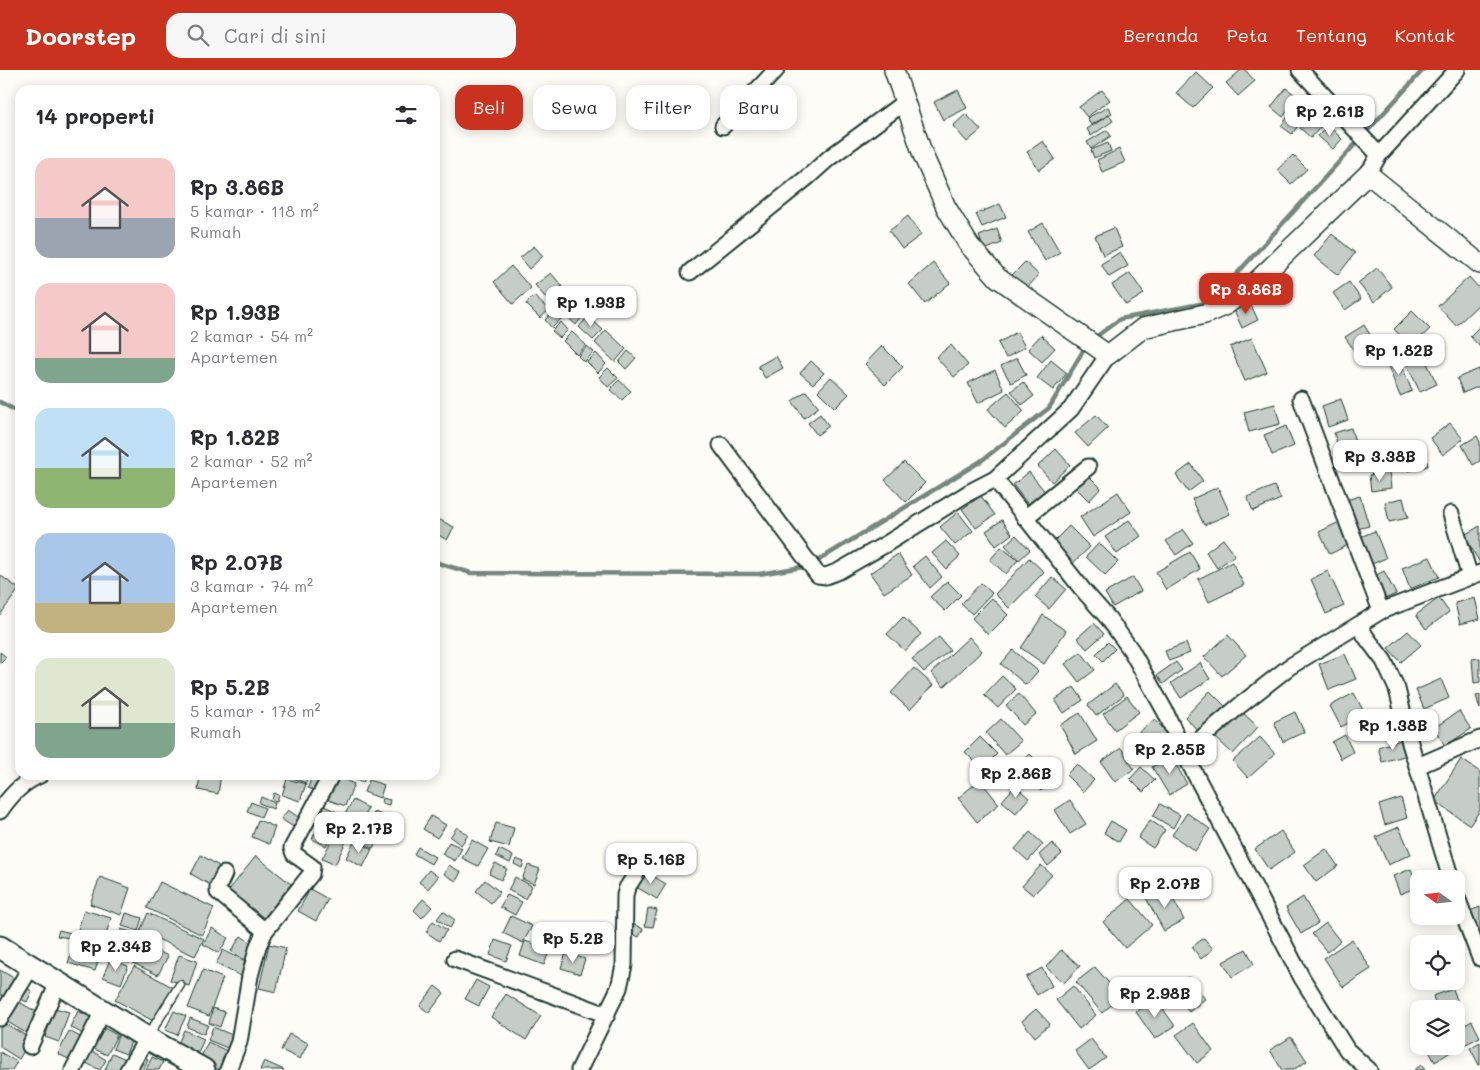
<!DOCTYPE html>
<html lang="id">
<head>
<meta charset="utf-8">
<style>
  body { margin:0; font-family:Mali,sans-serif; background:#f7f7f7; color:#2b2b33; height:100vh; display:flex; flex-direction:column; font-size:19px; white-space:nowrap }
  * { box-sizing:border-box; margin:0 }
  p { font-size:16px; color:#7c7c81 }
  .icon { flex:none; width:28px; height:28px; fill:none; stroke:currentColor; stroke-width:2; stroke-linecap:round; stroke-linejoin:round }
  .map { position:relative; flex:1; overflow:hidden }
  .drawer { position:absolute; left:15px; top:15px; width:425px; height:695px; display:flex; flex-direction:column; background:#fff; border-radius:15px; box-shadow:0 2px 12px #0003 }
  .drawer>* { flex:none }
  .banner { position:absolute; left:455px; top:15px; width:475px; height:45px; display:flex; gap:10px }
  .needle { width:32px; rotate:285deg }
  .tools { position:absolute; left:1410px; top:800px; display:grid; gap:10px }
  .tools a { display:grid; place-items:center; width:55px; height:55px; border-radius:10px; background:#fff; box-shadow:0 2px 12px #0003; font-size:25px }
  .price { position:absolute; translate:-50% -42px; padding:0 11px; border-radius:10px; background:#fff; color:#222; font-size:16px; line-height:32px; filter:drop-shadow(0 1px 2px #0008) }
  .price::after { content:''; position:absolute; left:50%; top:30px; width:15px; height:11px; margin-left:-8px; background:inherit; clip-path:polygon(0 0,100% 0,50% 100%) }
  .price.selected { background:#c8321e; color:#fff }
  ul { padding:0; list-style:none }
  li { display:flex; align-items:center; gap:15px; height:125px; padding:0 20px }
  li span { display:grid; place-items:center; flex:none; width:140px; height:100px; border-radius:15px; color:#555 }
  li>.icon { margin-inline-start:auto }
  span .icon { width:60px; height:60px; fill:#fffc; stroke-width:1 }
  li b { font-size:21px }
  h2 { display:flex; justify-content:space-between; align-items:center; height:60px; padding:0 20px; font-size:21px }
  .chip { padding:0 18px; border-radius:15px; background:#fff; box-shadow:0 2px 12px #0003; font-size:18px; line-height:45px }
  .chip.selected { background:#c8321e; color:#fff }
  header { display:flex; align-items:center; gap:30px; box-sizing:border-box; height:70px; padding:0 25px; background:#c8321e; color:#fff }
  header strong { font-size:24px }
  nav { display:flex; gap:28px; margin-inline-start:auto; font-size:18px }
  .search { width:350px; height:45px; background:#f7f7f7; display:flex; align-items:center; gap:12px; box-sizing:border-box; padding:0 18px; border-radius:15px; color:#7c7c81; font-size:19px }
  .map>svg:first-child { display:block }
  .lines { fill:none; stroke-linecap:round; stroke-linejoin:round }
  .stream { stroke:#75877f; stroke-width:4.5 }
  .building { fill:#c6cdc7; stroke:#1f3d34 }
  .service-casing { stroke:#1f3d34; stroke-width:11 }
  .minor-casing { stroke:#1f3d34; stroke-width:19 }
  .tertiary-casing { stroke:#1f3d34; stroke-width:22 }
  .secondary-casing { stroke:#1f3d34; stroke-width:25 }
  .service { stroke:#fdfcf7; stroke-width:8 }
  .minor { stroke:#fdfcf7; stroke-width:15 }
  .tertiary { stroke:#fdfcf7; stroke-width:19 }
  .secondary { stroke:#fdfcf7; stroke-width:21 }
</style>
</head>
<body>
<header>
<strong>Doorstep</strong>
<div class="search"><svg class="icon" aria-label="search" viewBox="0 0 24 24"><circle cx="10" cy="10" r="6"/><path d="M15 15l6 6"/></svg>Cari di sini</div>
<nav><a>Beranda</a><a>Peta</a><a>Tentang</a><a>Kontak</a></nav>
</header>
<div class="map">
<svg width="1480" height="1000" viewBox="0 0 1480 1000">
  <rect width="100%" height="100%" fill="#fdfcf7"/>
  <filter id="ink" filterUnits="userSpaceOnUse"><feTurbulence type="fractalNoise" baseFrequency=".02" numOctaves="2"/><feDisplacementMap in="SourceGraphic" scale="10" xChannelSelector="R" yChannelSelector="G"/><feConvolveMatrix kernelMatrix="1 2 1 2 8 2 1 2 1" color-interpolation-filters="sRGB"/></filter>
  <g filter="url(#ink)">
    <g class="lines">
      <!-- stream -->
      <path class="stream" d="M1093,269L1120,249L1211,232L1423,0
        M0,332L20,343
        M435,492L471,503L759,504L809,496L981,391L1049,338L1086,276"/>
    </g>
    <!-- building -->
    <path class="building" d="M1241,0H1245L1255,11L1238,26L1226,13Z
      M1196,2L1213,18L1193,38L1176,23Z
      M1286,18L1298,27L1283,47L1271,37Z
      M958,20L967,38L943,50L934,32Z
      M1102,20L1110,30L1087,47L1079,37Z
      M1299,32L1310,40L1292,64L1281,56Z
      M1108,37L1112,43L1091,55L1087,48Z
      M1316,40L1327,49L1311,68L1300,58Z
      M966,44L981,60L967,72L953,56Z
      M1109,45L1113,51L1091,66L1087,59Z
      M1328,55L1342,69L1333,79L1318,66Z
      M1107,60L1111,66L1091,79L1087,72Z
      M1043,71L1055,89L1039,100L1027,82Z
      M1108,73L1111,81L1094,88L1091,80Z
      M1119,79L1125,92L1102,102L1097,90Z
      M1293,85L1307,99L1291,114L1277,100Z
      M1000,134L1006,147L982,157L976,144Z
      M908,146L921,165L902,179L889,161Z
      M1043,153L1060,182L1045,191L1028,162Z
      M1114,158L1122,177L1103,185L1095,166Z
      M997,159L1002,173L984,180L979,166Z
      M1332,164L1355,183L1338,205L1314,186Z
      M534,176L543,186L529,199L520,188Z
      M1120,182L1128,196L1109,207L1101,194Z
      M1025,192L1039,205L1023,222L1009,208Z
      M933,193L950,213L925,234L909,214Z
      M511,196L531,218L513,234L494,212Z
      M1377,198L1392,217L1374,232L1358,213Z
      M551,203L565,220L549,232L535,215Z
      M1130,203L1144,224L1126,235L1112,215Z
      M1469,207L1480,219V233L1456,256L1438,236Z
      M1349,212L1361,229L1345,240L1333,223Z
      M564,225L571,231L561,243L554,237Z
      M534,226L549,240L540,248L526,234Z
      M573,231L586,242L576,255L563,243Z
      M1250,233L1258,250L1242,258L1234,240Z
      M553,241L561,249L552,258L545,250Z
      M1412,241L1430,259L1411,277L1394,259Z
      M588,246L603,260L593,270L579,257Z
      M561,252L568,260L560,268L552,261Z
      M1364,255L1377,276L1359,288L1345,267Z
      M1480,256V277L1470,266Z
      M606,260L626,279L615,292L595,273Z
      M572,262L586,275L577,285L563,271Z
      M1017,262L1025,277L1006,288L998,273Z
      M1041,265L1055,278L1042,292L1028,279Z
      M1252,268L1267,302L1245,311L1230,277Z
      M951,275L968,295L954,307L936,287Z
      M587,276L594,282L584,292L578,286Z
      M882,276L903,297L885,315L865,294Z
      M628,281L636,288L626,299L619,292Z
      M596,283L606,294L598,303L587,292Z
      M776,286L783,298L765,308L758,296Z
      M1398,286L1412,321L1400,326L1386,291Z
      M1424,287L1437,314L1420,322L1407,295Z
      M1017,288L1026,305L1011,313L1001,296Z
      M1051,290L1067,303L1053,320L1037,308Z
      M811,291L824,303L813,314L800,303Z
      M608,298L618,308L608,317L599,307Z
      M1479,299L1480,316L1463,323L1457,308Z
      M995,300L1004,320L978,333L968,313Z
      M831,307L849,324L835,338L818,321Z
      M619,310L631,321L622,330L610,319Z
      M1023,312L1034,326L1022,335L1011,321Z
      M806,321L819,337L804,348L792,331Z
      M1008,322L1024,341L1005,358L988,339Z
      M1341,329L1348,350L1328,357L1322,336Z
      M1275,334L1280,354L1249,362L1244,342Z
      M820,344L829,356L817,365L808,353Z
      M1096,345L1108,358L1088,377L1075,363Z
      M1450,353L1463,369L1443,385L1430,368Z
      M1286,356L1294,376L1272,385L1264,365Z
      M1351,358L1357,379L1340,384L1334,363Z
      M1477,366L1480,372V391L1473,395L1462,375Z
      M1056,379L1070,395L1052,412L1038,396Z
      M1424,380L1428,396L1408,401L1404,384Z
      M904,392L925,413L906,432L885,410Z
      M1191,394L1203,411L1188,422L1176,405Z
      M1084,401L1101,418L1089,431L1072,414Z
      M1029,402L1047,424L1030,437L1013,415Z
      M1389,402L1391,418L1371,421L1369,405Z
      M1274,416L1281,429L1253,441L1247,427Z
      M1218,417L1230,444L1204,455L1192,429Z
      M1118,422L1131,442L1093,467L1080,447Z
      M981,426L995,445L976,458L962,439Z
      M1360,426L1369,456L1354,460L1346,430Z
      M1403,428L1408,448L1389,452L1385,432Z
      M958,442L973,461L955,475L940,457Z
      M438,449L454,457L447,470L435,463V455Z
      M1002,450L1012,464L996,476L986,461Z
      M1129,450L1141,466L1117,484L1105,467Z
      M1343,450L1354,472L1330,484L1319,462Z
      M1069,456L1090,477L1073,493L1052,473Z
      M1480,456V493L1464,465Z
      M1183,459L1193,473L1176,485L1166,471Z
      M1375,461L1386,488L1372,494L1360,467Z
      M1016,465L1030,480L1019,490L1005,475Z
      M1223,469L1235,485L1217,498L1206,482Z
      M946,471L960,486L946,499L932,483Z
      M1099,473L1118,492L1105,505L1086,487Z
      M1001,477L1018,490L1006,504L990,490Z
      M1190,482L1200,499L1166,520L1156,502Z
      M898,484L912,505L884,523L870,503Z
      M925,486L942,507L930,518L913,496Z
      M1430,487L1439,507L1410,519L1402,498Z
      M1029,488L1044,502L1009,538L995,524Z
      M1232,492L1244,515L1209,532L1198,509Z
      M1328,501L1344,536L1326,544L1311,509Z
      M1384,501L1396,524L1381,531L1369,509Z
      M0,505L19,519L0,545Z
      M1052,507L1066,519L1049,539L1035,527Z
      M1133,507L1141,521L1113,537L1105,523Z
      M947,511L961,525L945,541L930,527Z
      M981,513L992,523L972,544L961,534Z
      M992,528L1008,545L988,565L972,548Z
      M1439,528L1449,542L1426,559L1416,545Z
      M1475,528L1480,549L1460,554L1455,533Z
      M1043,545L1066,561L1044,594L1021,578Z
      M903,547L921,564L905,581L887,564Z
      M1094,553L1104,564L1087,579L1077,568Z
      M1408,561L1421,575L1401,592L1388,578Z
      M1228,565L1246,585L1222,606L1204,587Z
      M939,567L950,580L924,602L912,589Z
      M969,567L982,581L944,617L931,603Z
      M1108,572L1115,579L1103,591L1096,584Z
      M1186,573L1190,583L1169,591L1165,581Z
      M1013,580L1038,601L1026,615L1001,594Z
      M0,582L6,587L0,593Z
      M1081,582L1095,600L1079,612L1065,594Z
      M1345,584L1356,609L1329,620L1319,594Z
      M1480,588V612L1474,613L1472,589Z
      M1176,592L1182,600L1163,614L1157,605Z
      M1200,593L1210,609L1181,628L1171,613Z
      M914,598L933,615L910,640L891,623Z
      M1002,606L1016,619L998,638L984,625Z
      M1441,609L1449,628L1424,639L1416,620Z
      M1115,614L1124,625L1096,646L1088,635Z
      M1074,617L1083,630L1064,643L1055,630Z
      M1210,621L1226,637L1200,663L1185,647Z
      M1354,623L1365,644L1341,657L1330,636Z
      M1019,624L1036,644L1023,655L1006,635Z
      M1480,625V639L1476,626Z
      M1127,626L1139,642L1115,660L1103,644Z
      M1241,641L1258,657L1233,684L1215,667Z
      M1459,641L1471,659L1445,676L1434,658Z
      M1295,642L1304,662L1283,672L1274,652Z
      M1080,643L1097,671L1076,684L1060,655Z
      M1001,649L1021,671L1005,685L986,663Z
      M1155,649L1173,671L1150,689L1133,667Z
      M1345,665L1353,682L1341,689L1332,672Z
      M980,667L997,684L982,699L965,682Z
      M1260,667L1275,684L1248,708L1233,691Z
      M1404,669L1408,685L1382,692L1378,677Z
      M1121,678L1134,699L1115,712L1101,692Z
      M1030,684L1054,708L1041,721L1017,696Z
      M1171,686L1187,714L1169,725L1152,697Z
      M1461,689L1480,702V740L1470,755L1434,731Z
      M1077,694L1094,710L1083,722L1066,705Z
      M1141,697L1155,710L1143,722L1130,709Z
      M200,705H221L218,724L198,720Z
      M287,705H309L306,713L286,706Z
      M312,705L325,707L320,722L308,718Z
      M344,705H366L363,713Z
      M335,706L354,714L345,736L326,729Z
      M287,709L306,714L300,731L282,725Z
      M369,710L384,715L380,728L364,722Z
      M980,710L999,734L977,752L958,728Z
      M1015,716L1029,728L1016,743L1002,731Z
      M274,723L279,725L277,731L272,730Z
      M261,727L275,733L273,739L259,733Z
      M382,728L390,730L389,735L381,733Z
      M1401,728L1407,748L1385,755L1379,735Z
      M353,730L368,738L361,752L345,744Z
      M1070,730L1086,754L1070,764L1055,740Z
      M251,732L265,738L261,747L247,741Z
      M1160,734L1180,745L1173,758L1153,746Z
      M324,736L346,746L340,759L318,748Z
      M288,740L301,749L295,758L281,749Z
      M374,742L382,745L379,753L371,750Z
      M1187,743L1210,759L1195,781L1172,765Z
      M384,745L396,749L393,757L381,754Z
      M431,746L446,755L437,768L423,759Z
      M258,750L275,757L269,774L252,767Z
      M367,750L382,757L377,767L362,760Z
      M1150,750L1165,760L1153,778L1138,768Z
      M1111,751L1126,760L1119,772L1104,763Z
      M496,753L514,758L509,777L490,772Z
      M319,755L333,762L326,776L312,769Z
      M384,757L391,760L387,771L379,768Z
      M457,757L468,765L461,775L450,767Z
      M1399,757L1411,784L1388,795L1376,767Z
      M1281,761L1295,782L1269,800L1255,779Z
      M361,762L377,770L373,778L357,770Z
      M1030,762L1043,774L1028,791L1015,779Z
      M335,763L347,769L335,795L322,789Z
      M355,770L372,779L363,797L346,788Z
      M472,770L488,779L478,796L462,788Z
      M449,772L462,778L455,791L442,784Z
      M1052,773L1062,784L1048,796L1039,785Z
      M418,777L435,787L431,794L414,784Z
      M499,779L513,786L510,793L496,786Z
      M1326,779L1338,796L1316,812L1304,795Z
      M201,785L224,799L214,817L191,804Z
      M256,786L291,814L260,853L225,825Z
      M516,789L524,792L522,798L514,794Z
      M495,793L507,799L501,810L489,804Z
      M449,795L461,802L456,811L444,804Z
      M528,795L540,799L534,814L522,809Z
      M1041,795L1052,805L1033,825L1022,816Z
      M1411,799L1418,817L1400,824L1393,806Z
      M429,800L438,807L428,819L419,812Z
      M645,801L666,814L657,829L636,817Z
      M100,807L130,818L121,845L90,834Z
      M515,807L532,816L525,829L508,820Z
      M485,810L500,822L491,833L476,821Z
      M160,812L214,838L202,865L147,838Z
      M1167,817L1184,850L1164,861L1146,828Z
      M310,819L328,829L316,851L298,841Z
      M507,825L522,832L515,845L500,837Z
      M1303,827L1318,853L1301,864L1286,838Z
      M1416,828H1419V846H1443V848L1418,850Z
      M423,829L432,837L422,848L414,840Z
      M1130,829L1152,855L1125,878L1103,852Z
      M1480,837V860H1478L1470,841Z
      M648,838L657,840L653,857L645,856Z
      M84,840L111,848L95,901L68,893Z
      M443,841L455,850L450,858L437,849Z
      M126,843L142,848L138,861L122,856Z
      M148,843L204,869L195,886L140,861Z
      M511,846L532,856L523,873L503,863Z
      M433,851L447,860L439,871L426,862Z
      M632,853L643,859L639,867L627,862Z
      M1326,853L1340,871L1327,882L1312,864Z
      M543,857L563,864L558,876L539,868Z
      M212,858L228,868L219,883L203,874Z
      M121,859L138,864L135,872L119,867Z
      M59,860L71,863L70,868L57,866Z
      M241,866L254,875L245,890L231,881Z
      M113,867L136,875L129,893L107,885Z
      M1204,868L1213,879L1201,889L1192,877Z
      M1352,869L1371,899L1343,917L1324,888Z
      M495,870L512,876L506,891L490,885Z
      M525,871L550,879L544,895L520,886Z
      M143,874L168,886L158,905L133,893Z
      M269,874L286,878L276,922L259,918Z
      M1246,879L1254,894L1232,907L1223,892Z
      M223,880L251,894L245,908L216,894Z
      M1061,880L1080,896L1064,913L1046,897Z
      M566,883L585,889L580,904L561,898Z
      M179,885L197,891L189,916L170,910Z
      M110,889L128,896L121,914L103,907Z
      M134,896L174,918L155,952L115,930Z
      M1095,897L1121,927L1102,943L1076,912Z
      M1042,898L1052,916L1037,925L1026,907Z
      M0,900L19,911L8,929L0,924Z
      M203,900L223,908L209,946L188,938Z
      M1188,907L1205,929L1189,942L1172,919Z
      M476,910L489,917L479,936L465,929Z
      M435,916L444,923L429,943L420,936Z
      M1073,916L1096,945L1079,959L1056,930Z
      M24,917L32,921L27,932L18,928Z
      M1453,919L1463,946L1456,948V939H1437L1433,926Z
      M506,924L541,946L526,970L491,947Z
      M1156,929L1175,956L1155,969L1136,942Z
      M16,930L38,943L26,963L4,950Z
      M55,938L69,942L59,972L45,967Z
      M213,938L225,942L220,957L209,953Z
      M1036,939L1050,954L1035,967L1022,951Z
      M78,941L96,950L87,966L70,957Z
      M174,941L186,946L177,965L165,960Z
      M190,948L208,955L204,964L187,957Z
      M1472,951L1480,967L1458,978L1456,975V960Z
      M3,952L31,969L19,989L0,977V958Z
      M1193,953L1213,981L1197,993L1176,965Z
      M100,956L117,965L107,985L90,977Z
      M213,957L237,967L232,980L208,970Z
      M184,960L204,969L198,983L178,974Z
      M69,961L86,970L75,992L58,984Z
      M119,964L132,969L126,984L113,979Z
      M289,964L308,973L300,989L281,980Z
      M1291,967L1307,991L1293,1000H1282L1270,980Z
      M1091,969L1106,988L1089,1000L1075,981Z
      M208,972L231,983L224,1000H219L199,991Z
      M1480,972V995H1479L1470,978Z
      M1426,976H1449L1452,981L1435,992Z
      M89,979L106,990L100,1000L82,991Z
      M0,982L17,992L12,1000H0Z
      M112,983L128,990L123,1000H105Z
      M138,984L148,989L143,1000H133Z
      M152,987L163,992L159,1000H146Z
      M264,991L284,1000H260Z
      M1421,995L1425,1000H1414Z"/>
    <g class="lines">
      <!-- service casing -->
      <g class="service-casing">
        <path id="service" d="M148,966L180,915"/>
      </g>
      <!-- minor casing -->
      <g class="minor-casing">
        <path id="minor" d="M1300,0L1379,85
          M723,56L776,0
          M1368,104L1379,85L1457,0
          M690,202L809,106L829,88L906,31
          M1301,329L1381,541
          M721,375L818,505L826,506L839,501L886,474L968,423L995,409L1071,339L1108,285
          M995,409L1083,520L1108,548L1131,580L1165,641L1184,683L1302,908L1347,980L1369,1000
          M1451,444L1470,507
          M1025,448L1088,397
          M1359,555L1366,567L1384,591L1397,619L1410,673L1451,809
          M1184,683L1238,637L1289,597L1381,541L1480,503
          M1418,696L1480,669
          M0,741C10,726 23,712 40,705
          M224,804L218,817V822L265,861
          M1456,825L1480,888
          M455,889L607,945
          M0,948L31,897
          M30,976L58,913
          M73,1000L103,941
          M128,1000L147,968
          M228,1000L239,972L250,906L258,876L265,861L311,804L312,797L294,784L292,778L330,707
          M579,1000L619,918L624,895L625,825L627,818L639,799"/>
      </g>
      <!-- tertiary casing -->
      <g class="tertiary-casing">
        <path id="tertiary" d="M894,0L923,85L946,137L969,175L998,208L1108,285L1143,258L1205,244L1226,235L1256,212L1368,104L1480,194"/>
      </g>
      <!-- secondary casing -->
      <g class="secondary-casing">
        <path id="secondary" d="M0,877L147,968L204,1000"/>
      </g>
      <!-- service -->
      <use href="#service" class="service"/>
      <!-- minor -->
      <use href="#minor" class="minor"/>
      <!-- tertiary -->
      <use href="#tertiary" class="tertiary"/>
      <!-- secondary -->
      <use href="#secondary" class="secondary"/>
    </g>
  </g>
</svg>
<div class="tools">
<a><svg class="needle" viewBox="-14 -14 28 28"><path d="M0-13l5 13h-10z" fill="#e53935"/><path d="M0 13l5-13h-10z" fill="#7c7c81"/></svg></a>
<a><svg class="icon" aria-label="locate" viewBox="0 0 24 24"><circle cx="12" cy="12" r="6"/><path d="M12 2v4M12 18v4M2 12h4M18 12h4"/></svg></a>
<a><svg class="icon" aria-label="layers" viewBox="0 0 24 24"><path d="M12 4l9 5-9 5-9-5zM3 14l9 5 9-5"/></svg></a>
</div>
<b class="price" style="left:1330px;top:67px">Rp 2.61B</b>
<b class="price selected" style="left:1246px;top:245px">Rp 3.86B</b>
<b class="price" style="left:591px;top:258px">Rp 1.93B</b>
<b class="price" style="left:1399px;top:306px">Rp 1.82B</b>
<b class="price" style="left:1380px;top:412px">Rp 3.38B</b>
<b class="price" style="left:1393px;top:681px">Rp 1.38B</b>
<b class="price" style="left:1170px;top:705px">Rp 2.85B</b>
<b class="price" style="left:1016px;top:729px">Rp 2.86B</b>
<b class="price" style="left:359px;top:784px">Rp 2.17B</b>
<b class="price" style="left:651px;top:815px">Rp 5.16B</b>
<b class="price" style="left:1165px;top:839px">Rp 2.07B</b>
<b class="price" style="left:573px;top:894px">Rp 5.2B</b>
<b class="price" style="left:116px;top:902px">Rp 2.34B</b>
<b class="price" style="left:1155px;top:949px">Rp 2.98B</b>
<div class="banner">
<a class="chip selected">Beli</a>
<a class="chip">Sewa</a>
<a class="chip">Filter</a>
<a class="chip">Baru</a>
</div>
<section class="drawer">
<h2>14 properti<svg class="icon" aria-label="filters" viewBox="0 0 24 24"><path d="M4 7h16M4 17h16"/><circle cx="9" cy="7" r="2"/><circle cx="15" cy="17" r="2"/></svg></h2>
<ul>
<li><span style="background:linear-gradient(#f6c9c9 60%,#9aa5b1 0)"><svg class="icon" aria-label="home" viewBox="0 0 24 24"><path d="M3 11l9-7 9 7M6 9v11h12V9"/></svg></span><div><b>Rp 3.86B</b><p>5 kamar · 118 m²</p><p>Rumah</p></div></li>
<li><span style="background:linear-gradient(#f6c9c9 75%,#7fa58c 0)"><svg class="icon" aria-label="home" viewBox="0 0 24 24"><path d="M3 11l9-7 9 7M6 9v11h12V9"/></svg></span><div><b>Rp 1.93B</b><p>2 kamar · 54 m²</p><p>Apartemen</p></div></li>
<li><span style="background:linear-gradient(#bfe0f5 60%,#8fb573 0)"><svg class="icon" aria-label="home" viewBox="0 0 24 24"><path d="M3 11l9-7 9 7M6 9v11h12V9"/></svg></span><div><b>Rp 1.82B</b><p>2 kamar · 52 m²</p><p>Apartemen</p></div></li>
<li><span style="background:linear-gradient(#a9c7e8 70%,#c2b280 0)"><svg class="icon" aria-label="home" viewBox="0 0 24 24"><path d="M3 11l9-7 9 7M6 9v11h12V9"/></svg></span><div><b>Rp 2.07B</b><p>3 kamar · 74 m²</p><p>Apartemen</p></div></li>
<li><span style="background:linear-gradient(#dfe7d0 65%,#7fa58c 0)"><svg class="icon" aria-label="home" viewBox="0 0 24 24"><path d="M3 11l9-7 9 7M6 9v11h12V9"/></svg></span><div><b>Rp 5.2B</b><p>5 kamar · 178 m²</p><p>Rumah</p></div></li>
</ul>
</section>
</div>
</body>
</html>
